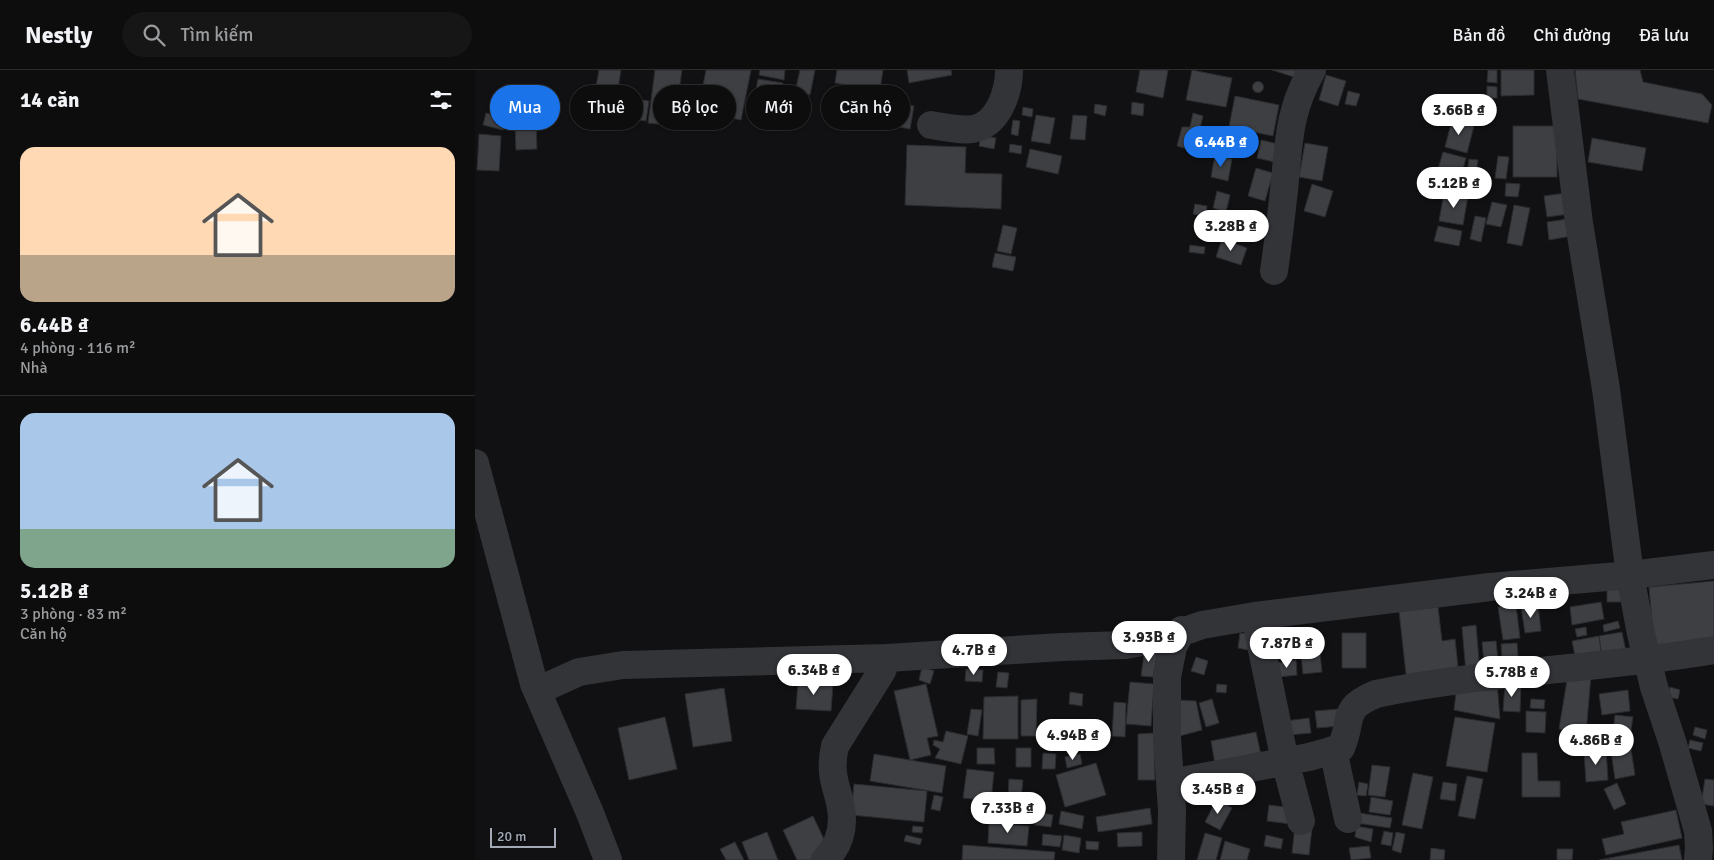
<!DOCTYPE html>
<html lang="vi">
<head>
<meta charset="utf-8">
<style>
  body { margin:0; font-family:Signika,sans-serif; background:#161617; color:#f1f3f6; height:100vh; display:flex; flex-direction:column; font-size:19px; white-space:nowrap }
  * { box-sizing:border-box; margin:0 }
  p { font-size:16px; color:#9a9c9e }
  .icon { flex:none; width:28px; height:28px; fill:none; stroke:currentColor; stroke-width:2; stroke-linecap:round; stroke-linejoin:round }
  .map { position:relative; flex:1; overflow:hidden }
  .drawer { display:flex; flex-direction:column; background:#0d0d0e; width:475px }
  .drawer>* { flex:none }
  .hud { position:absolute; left:15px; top:15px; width:475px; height:45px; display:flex; gap:10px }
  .scale { position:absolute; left:15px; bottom:12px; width:66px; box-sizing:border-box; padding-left:5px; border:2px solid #a2a9b5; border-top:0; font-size:14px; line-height:18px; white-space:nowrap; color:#a2a9b5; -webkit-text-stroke:4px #0c0d0e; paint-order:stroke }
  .price { position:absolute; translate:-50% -42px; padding:0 11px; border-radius:18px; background:#fff; color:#222; font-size:16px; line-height:32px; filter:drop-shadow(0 1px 2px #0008) }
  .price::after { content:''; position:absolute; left:50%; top:30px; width:15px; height:11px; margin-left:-8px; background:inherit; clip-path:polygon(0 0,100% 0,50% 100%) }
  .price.active { background:#1a73e8; color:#fff }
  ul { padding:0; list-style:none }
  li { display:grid; align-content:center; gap:10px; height:265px; padding:0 20px }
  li+li { border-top:1px solid #2d2d2e }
  li span { display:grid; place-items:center; height:155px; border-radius:15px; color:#555 }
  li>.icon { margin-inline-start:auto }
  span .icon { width:90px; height:90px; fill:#fffc; stroke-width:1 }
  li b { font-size:21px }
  h2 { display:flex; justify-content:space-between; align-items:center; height:60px; padding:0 20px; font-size:21px }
  .tag { padding:0 18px; border-radius:22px; background:#0d0d0e; box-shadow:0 1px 4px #0004,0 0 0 1px #2d2d2e; font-size:18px; line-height:45px }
  .tag.active { background:#1a73e8; color:#fff }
  header { display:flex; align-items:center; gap:30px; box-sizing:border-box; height:70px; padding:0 25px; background:#0d0d0e; border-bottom:1px solid #2d2d2e }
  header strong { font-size:24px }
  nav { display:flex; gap:28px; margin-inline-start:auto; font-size:18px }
  .search { width:350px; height:45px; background:#161617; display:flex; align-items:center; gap:12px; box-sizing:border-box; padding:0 18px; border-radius:28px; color:#9a9c9e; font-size:19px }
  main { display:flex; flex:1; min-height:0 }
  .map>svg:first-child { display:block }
  .building { fill:#3d3f43; stroke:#2b2c2f }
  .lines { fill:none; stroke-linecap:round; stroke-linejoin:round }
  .minor { stroke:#323438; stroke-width:28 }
</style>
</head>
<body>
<header>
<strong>Nestly</strong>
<div class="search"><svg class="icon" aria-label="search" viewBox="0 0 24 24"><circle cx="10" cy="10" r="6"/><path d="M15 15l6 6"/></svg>Tìm kiếm</div>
<nav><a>Bản đồ</a><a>Chỉ đường</a><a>Đã lưu</a></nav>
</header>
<main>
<section class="drawer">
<h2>14 căn<svg class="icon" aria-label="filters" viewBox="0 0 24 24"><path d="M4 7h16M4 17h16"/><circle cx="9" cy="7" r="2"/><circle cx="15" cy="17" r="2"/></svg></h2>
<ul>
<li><span style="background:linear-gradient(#ffd9b3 70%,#b9a48a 0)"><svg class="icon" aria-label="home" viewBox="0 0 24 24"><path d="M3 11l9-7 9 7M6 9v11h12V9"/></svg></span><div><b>6.44B ₫</b><p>4 phòng · 116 m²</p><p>Nhà</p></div></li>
<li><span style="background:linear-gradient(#a9c7e8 75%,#7fa58c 0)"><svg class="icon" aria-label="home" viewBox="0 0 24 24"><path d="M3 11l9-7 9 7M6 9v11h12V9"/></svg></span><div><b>5.12B ₫</b><p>3 phòng · 83 m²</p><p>Căn hộ</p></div></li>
</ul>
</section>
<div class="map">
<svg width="1239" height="790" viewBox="0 0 1239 790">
  <rect width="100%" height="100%" fill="#111113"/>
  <!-- building -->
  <path class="building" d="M124,0H146L143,19L121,16Z
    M180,0H207L199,56L173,53Z
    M231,0H276L266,50L223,41Z
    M285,0H310L309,10L284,5Z
    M325,0H340L335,25L320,22Z
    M362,0H408L405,20L360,13Z
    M432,0H476L477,5L434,13Z
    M665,0H693L688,28L661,22Z
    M717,0L757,8L751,37L711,30Z
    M797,0H821L819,7Z
    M1013,0H1022V13L1012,12Z
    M1026,0H1059V25L1026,26Z
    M1100,0H1165L1168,12L1227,24L1237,35L1233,53L1103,29Z
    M851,5L871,11L863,36L844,30Z
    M283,9L308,13L303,39L278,35Z
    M777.5 17a5.5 5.5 0 1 1 11 0a5.5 5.5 0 1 1-11 0Z
    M1012,16L1022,17V28H1012Z
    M873,21L885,24L881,36L870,34Z
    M760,26L804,35L798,66L754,57Z
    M152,28L174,31L171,51L149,48Z
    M407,30L439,36L435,59L403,53Z
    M657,32L669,34L668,46L656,44Z
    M620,34L632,36L630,46L619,43Z
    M548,37L558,39L557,47L547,45Z
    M11,43L31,48L28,60L8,55Z
    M718,43L728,46L719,81L702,76L707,57H715Z
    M561,45L580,48L575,74L556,71Z
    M598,45L612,46L610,70L595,69Z
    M538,50L545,51L543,66L536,64Z
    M977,50L999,56L992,83L970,77Z
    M40,55H61L62,79L41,80Z
    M1038,56H1082V107H1038Z
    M740,59L777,65L773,86L737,81Z
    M4,64L26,66L24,101L2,100Z
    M506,65L521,68L519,79L504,76Z
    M1117,68L1171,78L1167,101L1113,92Z
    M786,70L803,74L799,92L782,88Z
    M830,73L853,77L847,111L824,107Z
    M535,74L547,76L546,84L534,82Z
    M432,75L491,77L490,103L527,104L526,139L430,135Z
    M555,79L587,86L583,104L551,97Z
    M968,82L991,88L984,113L961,106Z
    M740,85L757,89L753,111L736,107Z
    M1023,86L1034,87L1031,109L1020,108Z
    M994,89L1003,90L1000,110L991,109Z
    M781,98L798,103L790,131L773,126Z
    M1031,113L1045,114L1043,127L1030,126Z
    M837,114L858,121L850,147L829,141Z
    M742,121L755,125L751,142L738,138Z
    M969,123L993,126L988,155L964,151Z
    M1091,123L1094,144L1072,147L1069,126Z
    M1017,132L1032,135L1026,157L1011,154Z
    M720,134L732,136L731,146L718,144Z
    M1039,135L1055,138L1047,176L1032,173Z
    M735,143L747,148L739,168L727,163Z
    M1000,146L1011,148L1006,172L995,169Z
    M1093,149L1096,166L1074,170L1072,152Z
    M528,155L542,158L536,184L522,181Z
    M963,156L987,161L984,176L959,171Z
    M757,162L764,163L762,171L755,170Z
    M747,169L772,178L766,195L741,187Z
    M715,175L730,177L729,184L714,182Z
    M520,183L541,187L538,201L517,197Z
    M1239,511V570L1179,576L1174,517Z
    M1146,517V532H1132V518Z
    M1126,532L1129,549L1097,555L1095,537Z
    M1041,535L1045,568L1028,570L1023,537Z
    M1063,535L1066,561L1050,563L1046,537Z
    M963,537L967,571L980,569L984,606L932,613L924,541Z
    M1143,551L1145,558L1129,562L1128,555Z
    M1001,555L1005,602L991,603L987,557Z
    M1111,557L1112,565L1102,567L1100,559Z
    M1147,562L1151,582L1127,587L1124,566Z
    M765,563L780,565L778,581L763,578Z
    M867,563H891V598H867Z
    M809,565V585H797L796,566Z
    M1124,566L1127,587L1101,591L1097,571Z
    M1021,571L1024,600L1010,602L1007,572Z
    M1042,573L1044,599L1028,601L1026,574Z
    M670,578L683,580L678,607L666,606Z
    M845,583L847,602L828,604L826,585Z
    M721,587L733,591L729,605L716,601Z
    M821,590L822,605L804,607L802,593Z
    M447,597L459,601L455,614L444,610Z
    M491,599L508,600L507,612L490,611Z
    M523,602L534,603L532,618L521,617Z
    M1093,604L1116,605L1111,664L1084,659Z
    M323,612L358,614L356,641L321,639Z
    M655,612L679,614L676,656L651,654Z
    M1022,612L1025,649L979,640L982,615Z
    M451,614L463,666L452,668L456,685L435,690L419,621Z
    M742,614L752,615L751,623L741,622Z
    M1030,614L1046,615L1045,642L1028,641Z
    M1195,617L1205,620L1203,629L1193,627Z
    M249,618L257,671L218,677L210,624Z
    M1153,620L1155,641L1127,645L1124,624Z
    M595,622L608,624L607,636L594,634Z
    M543,626V669H508L509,627Z
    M562,629L561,666H546V630Z
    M737,629L744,653L731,657L724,633Z
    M1056,629L1070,630L1069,639L1055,638Z
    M701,630L721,631L727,660L701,667Z
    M639,632L651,633L650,667L637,666Z
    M496,639L507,640L503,666L492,664Z
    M864,639L865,656L842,658L840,641Z
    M1051,641L1071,642L1070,663L1051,662Z
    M1140,645L1158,647L1155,666L1138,663Z
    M190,647L202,699L154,710L143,658Z
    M980,647L1020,653L1012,702L971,696Z
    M834,648L836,663L813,665L811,651Z
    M1220,657L1232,660L1230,669L1218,665Z
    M471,661L493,666L486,694L460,688L465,679L458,675L459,670L468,672Z
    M781,662L786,685L740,694L736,671Z
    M679,663L680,710H663V664Z
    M1215,670L1228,673L1226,681L1213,678Z
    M502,678H519L520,694H502Z
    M541,678H556V697H541Z
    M1131,679L1133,710L1111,712L1109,681Z
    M1156,679L1160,705L1140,709L1136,682Z
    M568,683L581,684L580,699H567Z
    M1047,683H1062L1063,711H1085V727H1047Z
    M399,684L471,696L467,723L395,711Z
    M605,684L607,694L592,698L590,687Z
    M621,693L631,725L590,737L581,705Z
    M897,695L915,697L910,727L893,725Z
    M492,699L519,702L516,731L488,728Z
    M938,703L958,707L947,759L927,755Z
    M992,706L1008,709L1000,749L983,746Z
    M534,709L548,710L546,728L533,726Z
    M1230,709L1239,710V736L1226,734Z
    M884,712L893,714L891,726L882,725Z
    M968,712L982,714L980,731L965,729Z
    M1142,713L1151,734L1139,740L1129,719Z
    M379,714L452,721L449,752L376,745Z
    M459,725L468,727L465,741L456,739Z
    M896,727L918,731L915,745L894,742Z
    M742,729L757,738L745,760L730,752Z
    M794,735L819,738L816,754L792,751Z
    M675,738L677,754L623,762L621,747Z
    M1201,740L1207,768L1131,785L1127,769L1149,764L1146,752Z
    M586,741L609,746L607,759L584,754Z
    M562,742L578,745L576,757L560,755Z
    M884,743L917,748L915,758L882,753Z
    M338,746L355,782L338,790H322L308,760Z
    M514,753L554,756L552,776L513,773Z
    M438,756L448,757L447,763L437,762Z
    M820,756L837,758L834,785L817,783Z
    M881,756L898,759L896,772L880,767Z
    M909,761L918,763L916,776L906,774Z
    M292,762L303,790H274L267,772Z
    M667,762V776L643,777L642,763Z
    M921,762L930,764L926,783L917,780Z
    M730,763L747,768L741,790H722Z
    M568,764L587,766L585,777L567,775Z
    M431,765L447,769L445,775L429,771Z
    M589,765L606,768L604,783L587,780Z
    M791,765L808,769L806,779L789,776Z
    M611,771L624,772L623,780L611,779Z
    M750,771L775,779L772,790H745Z
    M260,772L269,790H251L245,779Z
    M488,775L580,782L579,790H487Z
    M1204,775L1207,790H1124Z
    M894,776L896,788L876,790L874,778Z
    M956,778L970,780L969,790H955Z
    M1082,779H1098L1097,790H1082Z"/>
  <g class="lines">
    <!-- minor -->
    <path class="minor" d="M1085,0L1104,153L1131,319L1155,505L1166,564L1179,617L1197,671L1223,761L1224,778L1223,790
      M456,55C469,57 484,61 498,59C523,55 534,22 534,0
      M799,201C803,174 806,147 809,120C814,73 813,42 837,0
      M0,393L59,614L115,743L133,790
      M780,546L810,691L826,751
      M62,621L104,602L148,595L412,588L587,577L650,575L690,568L727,555L780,546L1015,517L1155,505L1239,495
      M858,680L873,749
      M696,713L834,687L866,678C879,648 865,639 901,624C1012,601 1127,599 1239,580
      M350,790C366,774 370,755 365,733C363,723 359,713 358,703C357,693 358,685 360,676L407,601L412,588
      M696,790L697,740L692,668V607L698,577L707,560"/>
  </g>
</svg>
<div class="scale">20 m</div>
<b class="price" style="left:984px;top:66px">3.66B ₫</b>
<b class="price active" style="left:746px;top:98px">6.44B ₫</b>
<b class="price" style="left:979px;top:139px">5.12B ₫</b>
<b class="price" style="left:756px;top:182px">3.28B ₫</b>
<b class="price" style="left:1056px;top:549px">3.24B ₫</b>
<b class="price" style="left:674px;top:593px">3.93B ₫</b>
<b class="price" style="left:812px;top:599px">7.87B ₫</b>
<b class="price" style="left:499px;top:606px">4.7B ₫</b>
<b class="price" style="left:339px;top:626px">6.34B ₫</b>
<b class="price" style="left:1037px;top:628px">5.78B ₫</b>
<b class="price" style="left:598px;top:691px">4.94B ₫</b>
<b class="price" style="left:1121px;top:696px">4.86B ₫</b>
<b class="price" style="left:743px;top:745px">3.45B ₫</b>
<b class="price" style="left:533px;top:764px">7.33B ₫</b>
<div class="hud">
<a class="tag active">Mua</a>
<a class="tag">Thuê</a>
<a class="tag">Bộ lọc</a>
<a class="tag">Mới</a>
<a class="tag">Căn hộ</a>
</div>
</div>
</main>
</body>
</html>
